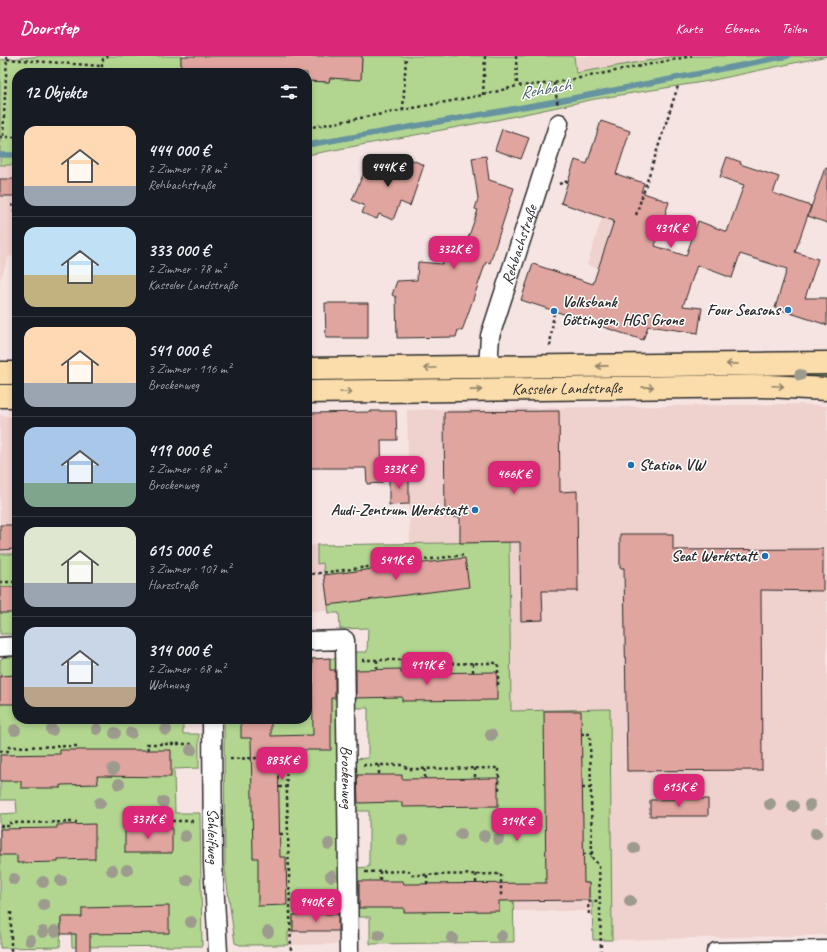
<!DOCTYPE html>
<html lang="de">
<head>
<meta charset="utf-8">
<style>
  body { margin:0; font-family:Caveat,sans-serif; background:#20242c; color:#f1f3f6; height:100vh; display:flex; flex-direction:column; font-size:15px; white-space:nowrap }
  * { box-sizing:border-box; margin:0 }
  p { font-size:13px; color:#9ea1a6 }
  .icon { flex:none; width:22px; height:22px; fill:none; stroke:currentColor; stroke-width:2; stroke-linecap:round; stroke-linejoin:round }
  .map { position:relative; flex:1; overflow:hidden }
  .panel { position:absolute; left:12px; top:12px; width:300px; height:656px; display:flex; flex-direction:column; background:#171b24; border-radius:16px; box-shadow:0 2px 6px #0003 }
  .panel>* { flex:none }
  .price { position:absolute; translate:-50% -34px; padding:0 9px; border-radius:8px; background:#db2777; color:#fff; font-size:13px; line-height:26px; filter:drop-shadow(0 1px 2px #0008) }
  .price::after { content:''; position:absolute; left:50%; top:24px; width:12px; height:9px; margin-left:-6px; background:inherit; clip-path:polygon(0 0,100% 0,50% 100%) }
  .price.active { background:#222; color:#fff }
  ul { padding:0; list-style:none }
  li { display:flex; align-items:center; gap:12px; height:100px; padding:0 12px }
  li+li { border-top:1px solid #363941 }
  li span { display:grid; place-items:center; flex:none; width:112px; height:80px; border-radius:12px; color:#555 }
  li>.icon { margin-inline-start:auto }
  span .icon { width:48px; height:48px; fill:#fffc; stroke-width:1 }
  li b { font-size:17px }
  h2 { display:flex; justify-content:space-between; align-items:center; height:48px; padding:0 12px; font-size:17px }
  header { display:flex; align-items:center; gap:24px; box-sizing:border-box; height:56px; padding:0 20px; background:#db2777; color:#fff }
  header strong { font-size:19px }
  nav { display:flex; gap:22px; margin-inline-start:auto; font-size:14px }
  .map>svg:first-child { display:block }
  .built { fill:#efd1ce }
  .green { fill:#b2d690; stroke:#6e805e }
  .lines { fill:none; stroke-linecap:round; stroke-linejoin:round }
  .stream { stroke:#6693a0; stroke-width:5.5 }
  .building { fill:#e0a59f; stroke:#2b2b2b }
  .street-casing { stroke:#2b2b2b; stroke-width:21 }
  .primary-casing { stroke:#2b2b2b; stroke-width:25 }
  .path { stroke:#2b2b2b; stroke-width:2.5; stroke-dasharray:3 3; stroke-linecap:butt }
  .street { stroke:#fff; stroke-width:18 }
  .primary { stroke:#faddab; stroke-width:22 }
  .tree { fill:#9d9a8e }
  .oneway { stroke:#92846b }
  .poi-dot { fill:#1f6fb2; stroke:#fff; stroke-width:1.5 }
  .labels { text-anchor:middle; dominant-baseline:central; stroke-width:3; stroke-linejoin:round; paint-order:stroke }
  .street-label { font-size:16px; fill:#2b2b2b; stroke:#fff }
  .poi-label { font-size:16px; font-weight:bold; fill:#2b2b2b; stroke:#fff; text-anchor:end }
  .water-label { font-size:17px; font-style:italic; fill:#485f66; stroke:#fff }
</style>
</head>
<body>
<header>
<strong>Doorstep</strong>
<nav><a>Karte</a><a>Ebenen</a><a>Teilen</a></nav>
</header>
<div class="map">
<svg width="827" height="896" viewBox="0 0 827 896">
  <rect width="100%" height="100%" fill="#f6e4e2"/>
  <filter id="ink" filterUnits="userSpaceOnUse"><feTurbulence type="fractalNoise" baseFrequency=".025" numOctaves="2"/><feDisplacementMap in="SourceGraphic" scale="8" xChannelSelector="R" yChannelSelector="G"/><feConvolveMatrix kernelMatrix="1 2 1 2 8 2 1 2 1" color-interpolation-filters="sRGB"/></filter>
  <g filter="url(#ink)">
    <!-- built -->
    <path class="built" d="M574,0H675L576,17Z
      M0,109H17V203L9,200L0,224Z
      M616,118L644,127L614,218L587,209Z
      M802,348L827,350V879L612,884L610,653L511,655L509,487H410L407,354Z
      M0,359L17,362V498H0Z
      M317,489V508L323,507L329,555H307V490Z
      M589,827V844H592L593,855H513V828Z
      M342,858L343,888L288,889V875H293V859Z"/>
    <!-- green -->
    <path class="green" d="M41,0H181V17H17V109H0V4Z
      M362,0H574L576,17L675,0H827L709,25L595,43L501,63L307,99V25L329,26L330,22L361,23Z
      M827,315V324L373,326V320Z
      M509,486L511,655L610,653L612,884H593L592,844H589V827L513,828L514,886L370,888V861H357L356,812L369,811V755H355L354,703L368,702V652H353V596H367L368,572L340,573L339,557H329L323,507L317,508V489Z
      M0,498H17V578H0Z
      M4,601H17V663H183V678H199V712L174,713L175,757H200L202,890L72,891L71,861L61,862L60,891L0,892V758L17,757L16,744H0V604Z
      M340,602L342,858L293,859V876H288V889H240L235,887L225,814L224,663H307V603Z"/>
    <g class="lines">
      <!-- stream -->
      <path class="stream" d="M307,89L563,44L788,0
        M0,99H17"/>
    </g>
    <!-- building -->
    <path class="building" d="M181,0H362L361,24L330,22L329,26L307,25V17H181Z
      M601,65L630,75L616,118L644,127L641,136L669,146L655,190L686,200L698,165L727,176L744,129L720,121L727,101L741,106L740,108L779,121L773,137L811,150L795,196L818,203L805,242H827V269L775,252L787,213L740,198L732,222L697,209L683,250L702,252L698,277L648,270L643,284L521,244L533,208L593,228L614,165L561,147L575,104L587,108Z
      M502,73L529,82L521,103L495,94Z
      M401,99L424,109L410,150L400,146L393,164L379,158L377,163L362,157L365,150L352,144L369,105L394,116Z
      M486,100L489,124L514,132L490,207L486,206L462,275L458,274L456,281L397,282L396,241L392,239L397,225L417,224L418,206L442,208L448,191L463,197L478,154L475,153L478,143L472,102Z
      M825,112H827V167L808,160Z
      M0,123H17V140H0Z
      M325,247H368V282H326Z
      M371,355H396L397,384H381L382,427L367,428L366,412H307V357L372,356Z
      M559,355L560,436L577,435L578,535H542L543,564L521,565L520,486L460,487V461H445L444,356Z
      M409,418V448L389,449V419Z
      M0,469H14L15,493L0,494Z
      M620,478H673V494L823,493V535L761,534L762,714L627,715L624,512H620Z
      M465,502L469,531L328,549L324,519Z
      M0,531H17V557H0Z
      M330,602V614H335V642H331V694H278L280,801H286L287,849L258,850V802H253L251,682H241V663H271V680L313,679L312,603Z
      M401,613V617L497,616V644L402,645V641L356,642V614Z
      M17,619V648H0V620Z
      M544,655H581L584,827H589V844L499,845V855L404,856V852H359V825H403L404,828L546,827Z
      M60,694H171V721L97,720L98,728L61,729V732H21V725H0V699L60,698Z
      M357,719H402V723L498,722V750L402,751V746L358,747Z
      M708,743V760H650V744Z
      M95,768V803L58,804V806L17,807V799H0V773L57,772V769Z
      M125,771H172V797H125Z
      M169,850V877L90,878V896H76V878H61V861H82V852Z
      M326,858H338V875H293V859Z"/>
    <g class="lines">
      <!-- street casing -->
      <g class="street-casing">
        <g id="street">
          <path id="s1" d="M488,312L490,280L559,67"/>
          <path id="s2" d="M307,585L345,584L349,896"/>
          <path d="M0,591L17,590"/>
          <path id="s3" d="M212,663L213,807L218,896"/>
          <path d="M716,896L827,894"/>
        </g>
      </g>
      <!-- primary casing -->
      <g class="primary-casing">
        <g id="primary">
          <path d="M307,313L827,307"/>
          <path d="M0,317H17"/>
          <path id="s4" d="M307,336L767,330L827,333"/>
          <path d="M0,340H17"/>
        </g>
      </g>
      <!-- path -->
      <path class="path" d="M516,0L517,30
        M7,3L101,10
        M101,17L103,3L108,0
        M554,27L558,50
        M483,39L485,0
        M403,54L406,0
        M307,72L483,39L517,30L554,27L692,0
        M3,80L7,0
        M0,81H17
        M559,128L568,125
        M12,148L17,165
        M636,159L678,30
        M550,290L554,255
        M312,518L463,499
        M0,526H17
        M362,604H402L410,608L498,607V630
        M377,604V613
        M473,607V616
        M423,608V617
        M276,663L277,667
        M581,678H590L592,802L599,809L601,896
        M148,694L147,688H194
        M0,695H9V691L78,690
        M230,703L286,701L291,896
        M363,709H402L408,713L499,712V736
        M379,709V719
        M475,712V722
        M425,713V723
        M279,731H287
        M582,732H591
        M0,770H8V767L77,766
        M148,771V765H195
        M280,778H288
        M583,798H592
        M380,815V825
        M365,816L409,815L413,819L501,818V841
        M476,818V828
        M427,819V828
        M11,856V896
        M589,858L588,847L591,845H600"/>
      <!-- street -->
      <use href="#street" class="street"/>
      <!-- primary -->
      <use href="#primary" class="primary"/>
    </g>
    <!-- trees -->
    <g class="tree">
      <circle cx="800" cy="319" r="6"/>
      <circle cx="97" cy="673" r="6"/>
      <circle cx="15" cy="674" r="6"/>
      <circle cx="52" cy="674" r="6"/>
      <circle cx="166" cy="674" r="6"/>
      <circle cx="115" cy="677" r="6"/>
      <circle cx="131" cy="677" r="6"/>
      <circle cx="491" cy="679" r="6"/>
      <circle cx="191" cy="694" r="6"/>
      <circle cx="113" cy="713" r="6"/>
      <circle cx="119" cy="728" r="6"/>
      <circle cx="163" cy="746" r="6"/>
      <circle cx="100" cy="747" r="6"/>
      <circle cx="770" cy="748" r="6"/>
      <circle cx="810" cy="749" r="6"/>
      <circle cx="793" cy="750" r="6"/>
      <circle cx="816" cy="777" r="6"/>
      <circle cx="461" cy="778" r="6"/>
      <circle cx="185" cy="780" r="6"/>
      <circle cx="484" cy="780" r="6"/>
      <circle cx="498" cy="783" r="6"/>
      <circle cx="402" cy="784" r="6"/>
      <circle cx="329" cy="788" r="6"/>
      <circle cx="634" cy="792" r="6"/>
      <circle cx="112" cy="814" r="6"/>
      <circle cx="127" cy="814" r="6"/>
      <circle cx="331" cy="820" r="6"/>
      <circle cx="14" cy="823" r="6"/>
      <circle cx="187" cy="824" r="6"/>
      <circle cx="61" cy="825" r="6"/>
      <circle cx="43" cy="826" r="6"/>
      <circle cx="630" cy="845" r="6"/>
      <circle cx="44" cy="849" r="6"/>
      <circle cx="191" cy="866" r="6"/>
      <circle cx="55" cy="875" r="6"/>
      <circle cx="43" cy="876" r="6"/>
      <circle cx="268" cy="876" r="6"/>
      <circle cx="379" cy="879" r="6"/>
      <circle cx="501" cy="880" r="6"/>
      <circle cx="452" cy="882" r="6"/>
      <circle cx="30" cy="884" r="6"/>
    </g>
    <!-- one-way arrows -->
    <defs><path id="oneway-shaft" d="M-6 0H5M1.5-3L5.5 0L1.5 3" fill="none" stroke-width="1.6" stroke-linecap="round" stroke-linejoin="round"/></defs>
    <g class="oneway">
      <use href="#oneway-shaft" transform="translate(732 308) rotate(179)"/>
      <use href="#oneway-shaft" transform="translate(602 310) rotate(179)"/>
      <use href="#oneway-shaft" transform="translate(430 312) rotate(-180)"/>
      <use href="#oneway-shaft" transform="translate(778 330) rotate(3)"/>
      <use href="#oneway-shaft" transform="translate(648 331) rotate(-1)"/>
      <use href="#oneway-shaft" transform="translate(476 334) rotate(-1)"/>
      <use href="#oneway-shaft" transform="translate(346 336)"/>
    </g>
  </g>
  <!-- markers -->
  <g class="poi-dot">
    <circle cx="788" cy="254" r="4"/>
    <circle cx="554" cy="255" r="4"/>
    <circle cx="631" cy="409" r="4"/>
    <circle cx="475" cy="454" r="4"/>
    <circle cx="765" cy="500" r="4"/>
  </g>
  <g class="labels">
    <!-- street labels -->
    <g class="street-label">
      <text stroke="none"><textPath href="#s1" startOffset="128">Rehbachstraße</textPath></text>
      <text stroke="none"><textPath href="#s4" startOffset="260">Kasseler Landstraße</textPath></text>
      <text stroke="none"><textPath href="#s2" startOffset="175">Brockenweg</textPath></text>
      <text stroke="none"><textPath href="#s3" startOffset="117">Schleifweg</textPath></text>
    </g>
    <!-- poi labels -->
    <g class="poi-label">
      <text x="562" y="246" text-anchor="start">Volksbank<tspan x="562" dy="18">Göttingen, HGS Grone</tspan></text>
      <text x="780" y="254">Four Seasons</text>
      <text x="639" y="409" text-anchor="start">Station VW</text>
      <text x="467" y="454">Audi-Zentrum Werkstatt</text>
      <text x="757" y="500">Seat Werkstatt</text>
    </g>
    <!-- water labels -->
    <g class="water-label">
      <text transform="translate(545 33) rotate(-10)">Rehbach</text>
    </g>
  </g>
</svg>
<b class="price active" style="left:388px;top:132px">444K €</b>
<b class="price" style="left:671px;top:193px">431K €</b>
<b class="price" style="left:454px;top:214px">332K €</b>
<b class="price" style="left:399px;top:434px">333K €</b>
<b class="price" style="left:514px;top:439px">466K €</b>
<b class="price" style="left:396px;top:525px">541K €</b>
<b class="price" style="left:427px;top:630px">419K €</b>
<b class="price" style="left:282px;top:725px">883K €</b>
<b class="price" style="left:679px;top:752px">615K €</b>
<b class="price" style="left:148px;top:784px">337K €</b>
<b class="price" style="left:517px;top:786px">314K €</b>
<b class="price" style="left:316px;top:867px">940K €</b>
<section class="panel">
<h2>12 Objekte<svg class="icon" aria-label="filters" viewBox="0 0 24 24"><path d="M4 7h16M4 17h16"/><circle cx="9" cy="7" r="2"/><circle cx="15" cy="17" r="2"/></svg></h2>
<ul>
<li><span style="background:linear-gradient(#ffd9b3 75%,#9aa5b1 0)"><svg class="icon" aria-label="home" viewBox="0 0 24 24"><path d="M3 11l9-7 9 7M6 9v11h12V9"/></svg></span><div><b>444 000 €</b><p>2 Zimmer · 78 m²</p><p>Rehbachstraße</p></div></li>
<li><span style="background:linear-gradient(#bfe0f5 60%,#c2b280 0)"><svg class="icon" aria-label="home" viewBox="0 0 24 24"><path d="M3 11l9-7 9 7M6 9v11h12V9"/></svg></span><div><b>333 000 €</b><p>2 Zimmer · 78 m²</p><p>Kasseler Landstraße</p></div></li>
<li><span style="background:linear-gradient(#ffd9b3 70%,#9aa5b1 0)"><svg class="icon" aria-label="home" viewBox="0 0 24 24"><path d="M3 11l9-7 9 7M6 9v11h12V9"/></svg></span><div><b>541 000 €</b><p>3 Zimmer · 116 m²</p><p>Brockenweg</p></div></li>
<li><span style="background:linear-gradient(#a9c7e8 70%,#7fa58c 0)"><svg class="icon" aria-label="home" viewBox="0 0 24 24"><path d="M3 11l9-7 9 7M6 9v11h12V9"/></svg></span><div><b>419 000 €</b><p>2 Zimmer · 68 m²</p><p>Brockenweg</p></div></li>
<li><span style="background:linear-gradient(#dfe7d0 70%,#9aa5b1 0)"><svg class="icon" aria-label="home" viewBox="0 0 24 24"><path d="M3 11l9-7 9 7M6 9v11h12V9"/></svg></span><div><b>615 000 €</b><p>3 Zimmer · 107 m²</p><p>Harzstraße</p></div></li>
<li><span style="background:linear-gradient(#c9d6e8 75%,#b9a48a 0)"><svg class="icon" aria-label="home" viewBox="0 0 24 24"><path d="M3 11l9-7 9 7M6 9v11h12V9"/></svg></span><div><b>314 000 €</b><p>2 Zimmer · 68 m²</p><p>Wohnung</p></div></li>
</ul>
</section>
</div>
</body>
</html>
